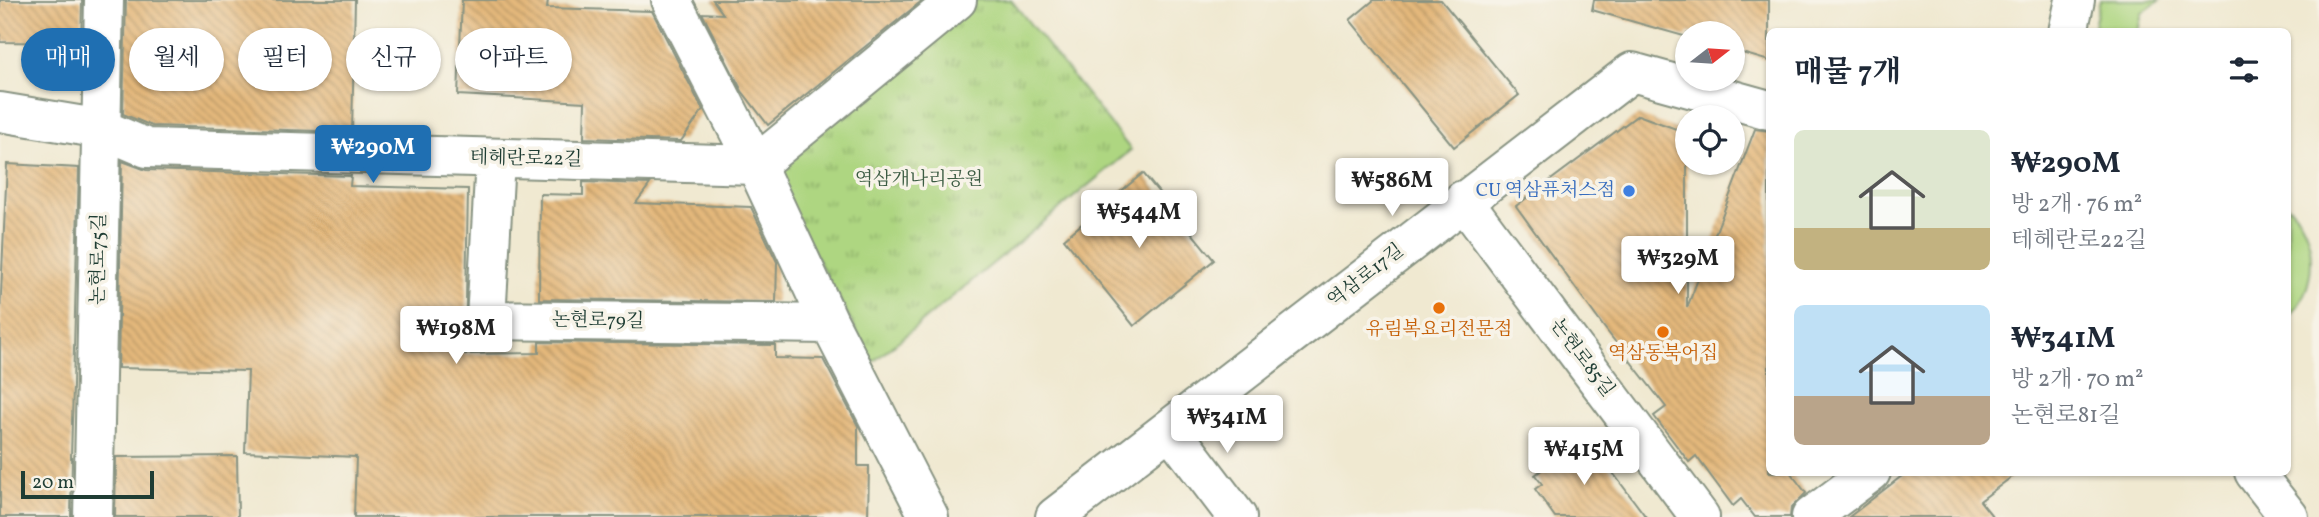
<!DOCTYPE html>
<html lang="ko">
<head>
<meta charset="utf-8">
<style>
  body { margin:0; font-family:Vollkorn,"Noto Serif KR",serif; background:#f2f2f3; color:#1f2937; height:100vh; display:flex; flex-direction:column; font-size:26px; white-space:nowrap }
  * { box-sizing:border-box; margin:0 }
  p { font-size:23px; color:#747a83 }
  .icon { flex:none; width:38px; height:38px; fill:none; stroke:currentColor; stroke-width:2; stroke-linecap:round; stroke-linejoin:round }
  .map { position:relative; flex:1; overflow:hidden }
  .details { position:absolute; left:1766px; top:28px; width:525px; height:448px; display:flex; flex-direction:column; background:#fff; border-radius:10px; box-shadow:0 2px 5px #0004 }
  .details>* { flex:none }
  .hud { position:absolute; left:21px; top:28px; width:665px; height:63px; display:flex; gap:14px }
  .needle { width:46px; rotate:73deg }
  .controls { position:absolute; left:1675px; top:21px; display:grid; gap:14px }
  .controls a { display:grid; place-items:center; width:70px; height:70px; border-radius:50%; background:#fff; box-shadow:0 2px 5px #0004; font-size:35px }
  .scale { position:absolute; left:21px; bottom:18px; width:133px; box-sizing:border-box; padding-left:7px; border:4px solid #1f3d34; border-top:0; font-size:19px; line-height:24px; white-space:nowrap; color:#1f3d34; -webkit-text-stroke:5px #f7f3e8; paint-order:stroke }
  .price { position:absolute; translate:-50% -60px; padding:0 16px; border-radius:7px; background:#fff; color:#222; font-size:23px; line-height:46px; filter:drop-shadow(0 2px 4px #0008) }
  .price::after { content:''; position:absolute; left:50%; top:42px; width:21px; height:16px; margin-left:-10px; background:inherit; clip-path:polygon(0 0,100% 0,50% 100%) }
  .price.active { background:#1f6fb2; color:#fff }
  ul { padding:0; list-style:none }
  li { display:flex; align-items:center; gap:21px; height:175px; padding:0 28px }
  li span { display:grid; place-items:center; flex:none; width:196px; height:140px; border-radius:10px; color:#555 }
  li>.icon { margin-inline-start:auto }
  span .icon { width:84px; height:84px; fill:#fffc; stroke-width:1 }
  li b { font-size:30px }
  h2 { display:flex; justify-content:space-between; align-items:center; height:84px; padding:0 28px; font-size:30px }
  .chip { padding:0 24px; border-radius:32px; background:#fff; box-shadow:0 2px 5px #0004; font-size:24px; line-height:63px }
  .chip.active { background:#1f6fb2; color:#fff }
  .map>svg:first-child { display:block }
  .grass { fill:url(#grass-tufts); stroke:#668a5a; stroke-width:2 }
  .garden { fill:#aed681; stroke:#668a5a; stroke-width:2 }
  .building { fill:url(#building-back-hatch) }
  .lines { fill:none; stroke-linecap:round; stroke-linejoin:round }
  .minor-casing { stroke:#889382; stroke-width:42 }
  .minor { stroke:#fff; stroke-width:38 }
  .shop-dot { fill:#3f7fe0; stroke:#f7f3e8; stroke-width:2.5 }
  .food-dot { fill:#e8710a; stroke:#f7f3e8; stroke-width:2.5 }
  .labels { text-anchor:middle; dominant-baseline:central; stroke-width:7; stroke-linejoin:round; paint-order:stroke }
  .street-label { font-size:19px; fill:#1f3d34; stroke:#f7f3e8 }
  .park-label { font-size:19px; fill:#3c5c43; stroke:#f7f3e8 }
  .shop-label { font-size:19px; fill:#366cbe; stroke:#f7f3e8; text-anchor:end }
  .food-label { font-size:19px; fill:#c56008; stroke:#f7f3e8 }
</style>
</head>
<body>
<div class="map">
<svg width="2319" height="517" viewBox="0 0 2319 517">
  <defs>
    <pattern id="grass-tufts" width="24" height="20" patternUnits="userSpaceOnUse" patternTransform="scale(1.75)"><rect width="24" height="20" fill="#aed681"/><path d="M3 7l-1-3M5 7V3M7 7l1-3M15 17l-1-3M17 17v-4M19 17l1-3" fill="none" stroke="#8daf6a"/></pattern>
    <pattern id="building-back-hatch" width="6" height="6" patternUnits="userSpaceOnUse" patternTransform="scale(1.75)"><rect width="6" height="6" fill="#e4b87b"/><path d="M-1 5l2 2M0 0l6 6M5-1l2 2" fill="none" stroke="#b89766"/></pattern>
  </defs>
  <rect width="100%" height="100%" fill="#f7f3e8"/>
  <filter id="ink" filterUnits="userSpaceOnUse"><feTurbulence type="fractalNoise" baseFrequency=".0143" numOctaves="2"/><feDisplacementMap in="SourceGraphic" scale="14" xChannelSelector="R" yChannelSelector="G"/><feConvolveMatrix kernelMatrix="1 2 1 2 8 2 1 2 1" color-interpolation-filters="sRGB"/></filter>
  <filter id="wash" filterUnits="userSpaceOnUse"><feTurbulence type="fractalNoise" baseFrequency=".00686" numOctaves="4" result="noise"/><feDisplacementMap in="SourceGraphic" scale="28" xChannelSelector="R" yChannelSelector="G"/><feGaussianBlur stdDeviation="1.57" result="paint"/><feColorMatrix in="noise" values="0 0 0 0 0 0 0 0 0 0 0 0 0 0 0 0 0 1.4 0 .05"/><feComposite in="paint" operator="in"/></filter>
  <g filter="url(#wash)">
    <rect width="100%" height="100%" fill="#f0e9d1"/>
    <!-- grass -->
    <path class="grass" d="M971,0H1011L1131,150L873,362L764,160Z"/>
    <!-- garden -->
    <path class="garden" d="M2100,0H2160L2142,13L2138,31H2093Z
      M2287,205C2319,229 2319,293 2287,317Z"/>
    <g id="blocks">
      <!-- building -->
      <path class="building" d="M0,0H82L81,43L0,42Z
        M126,0H355L352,132L152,126L123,114Z
        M462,0H548L547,8L652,11L703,110L681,141L584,138L585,102L458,95Z
        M713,0H923L768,125L742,91L702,13L723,14Z
        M1374,0H1441L1519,95L1454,147L1350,20Z
        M1594,0H1769V61L1732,50V33H1687V37L1592,10Z
        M1638,115L1687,133V308L1755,129L1769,131V472H1790L1806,493L1791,508L1790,517H1755L1741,499L1733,506L1696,456L1689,462L1654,416L1666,407L1603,326L1516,206Z
        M122,161L146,170L351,176L350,186L468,189L465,354L539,353V342L775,345V358L823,359L858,426V466H869L868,517H354L356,457L245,452L248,371L118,368Z
        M7,164L79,168L71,458H72L71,517H0V314Z
        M1143,173L1214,260L1134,326L1064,239Z
        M583,182L650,184L636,203L751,207L777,262L776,302L539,299L540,194L583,195Z
        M1586,437L1646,517H1555L1535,489L1542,484L1535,475Z
        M237,456L238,517H115L116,457Z
        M1907,472H2018L1980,501L1993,517H1849Z"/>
    </g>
  </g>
  <g filter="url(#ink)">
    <use href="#blocks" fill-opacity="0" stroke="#889382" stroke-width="2"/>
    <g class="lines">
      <!-- minor casing -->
      <g class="minor-casing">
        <path id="minor" d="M671,0L756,165L830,324L929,517
          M2068,32L2075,0
          M0,112L102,129L147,148L756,165L957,0
          M495,159L486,320L830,324
          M1463,200L1700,517
          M1170,429L1237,517
          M2254,472L2289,517
          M93,517L104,0
          M1055,517L1632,72L1769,110
          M1811,517L1871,472"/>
      </g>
      <!-- minor -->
      <use href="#minor" class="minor"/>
    </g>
  </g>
  <!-- markers -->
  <circle class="shop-dot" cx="1629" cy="191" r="7"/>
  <g class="food-dot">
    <circle cx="1439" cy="308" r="7"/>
    <circle cx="1663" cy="332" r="7"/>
  </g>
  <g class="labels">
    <!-- street labels -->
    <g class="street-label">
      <text transform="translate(526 159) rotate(1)">테헤란로22길</text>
      <text transform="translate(99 259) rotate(-89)">논현로75길</text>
      <text transform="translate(1366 276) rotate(-38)">역삼로17길</text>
      <text transform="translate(598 321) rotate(1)">논현로79길</text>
      <text transform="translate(1582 358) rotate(53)">논현로85길</text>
    </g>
    <!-- park labels -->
    <g class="park-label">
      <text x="919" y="180">역삼개나리공원</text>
    </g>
    <!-- shop labels -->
    <g class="shop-label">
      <text x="1615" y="191">CU 역삼퓨처스점</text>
    </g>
    <!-- food labels -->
    <g class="food-label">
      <text x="1439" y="330">유림복요리전문점</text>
      <text x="1663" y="354">역삼동북어집</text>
    </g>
  </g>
</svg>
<div class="controls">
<a><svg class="needle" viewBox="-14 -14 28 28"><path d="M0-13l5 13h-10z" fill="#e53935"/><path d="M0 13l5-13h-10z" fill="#747a83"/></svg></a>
<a><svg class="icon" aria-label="locate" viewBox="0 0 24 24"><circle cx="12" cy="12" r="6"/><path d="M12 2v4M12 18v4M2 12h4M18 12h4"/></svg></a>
</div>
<div class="scale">20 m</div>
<b class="price active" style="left:373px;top:185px">₩290M</b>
<b class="price" style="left:1392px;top:218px">₩586M</b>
<b class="price" style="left:1139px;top:250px">₩544M</b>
<b class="price" style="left:1678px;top:296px">₩329M</b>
<b class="price" style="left:456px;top:366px">₩198M</b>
<b class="price" style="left:1227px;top:455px">₩341M</b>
<b class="price" style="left:1584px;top:487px">₩415M</b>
<div class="hud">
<a class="chip active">매매</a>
<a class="chip">월세</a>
<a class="chip">필터</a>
<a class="chip">신규</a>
<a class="chip">아파트</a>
</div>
<section class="details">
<h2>매물 7개<svg class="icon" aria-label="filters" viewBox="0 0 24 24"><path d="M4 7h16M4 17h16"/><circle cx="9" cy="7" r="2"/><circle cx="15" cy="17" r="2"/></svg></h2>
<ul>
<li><span style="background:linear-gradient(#dfe7d0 70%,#c2b280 0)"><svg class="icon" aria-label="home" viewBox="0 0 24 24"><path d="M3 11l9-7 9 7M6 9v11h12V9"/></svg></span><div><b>₩290M</b><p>방 2개 · 76 m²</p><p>테헤란로22길</p></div></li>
<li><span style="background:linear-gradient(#bfe0f5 65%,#b9a48a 0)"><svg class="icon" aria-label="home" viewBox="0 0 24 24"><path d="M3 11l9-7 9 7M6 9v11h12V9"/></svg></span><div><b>₩341M</b><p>방 2개 · 70 m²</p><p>논현로81길</p></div></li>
</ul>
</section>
</div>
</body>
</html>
